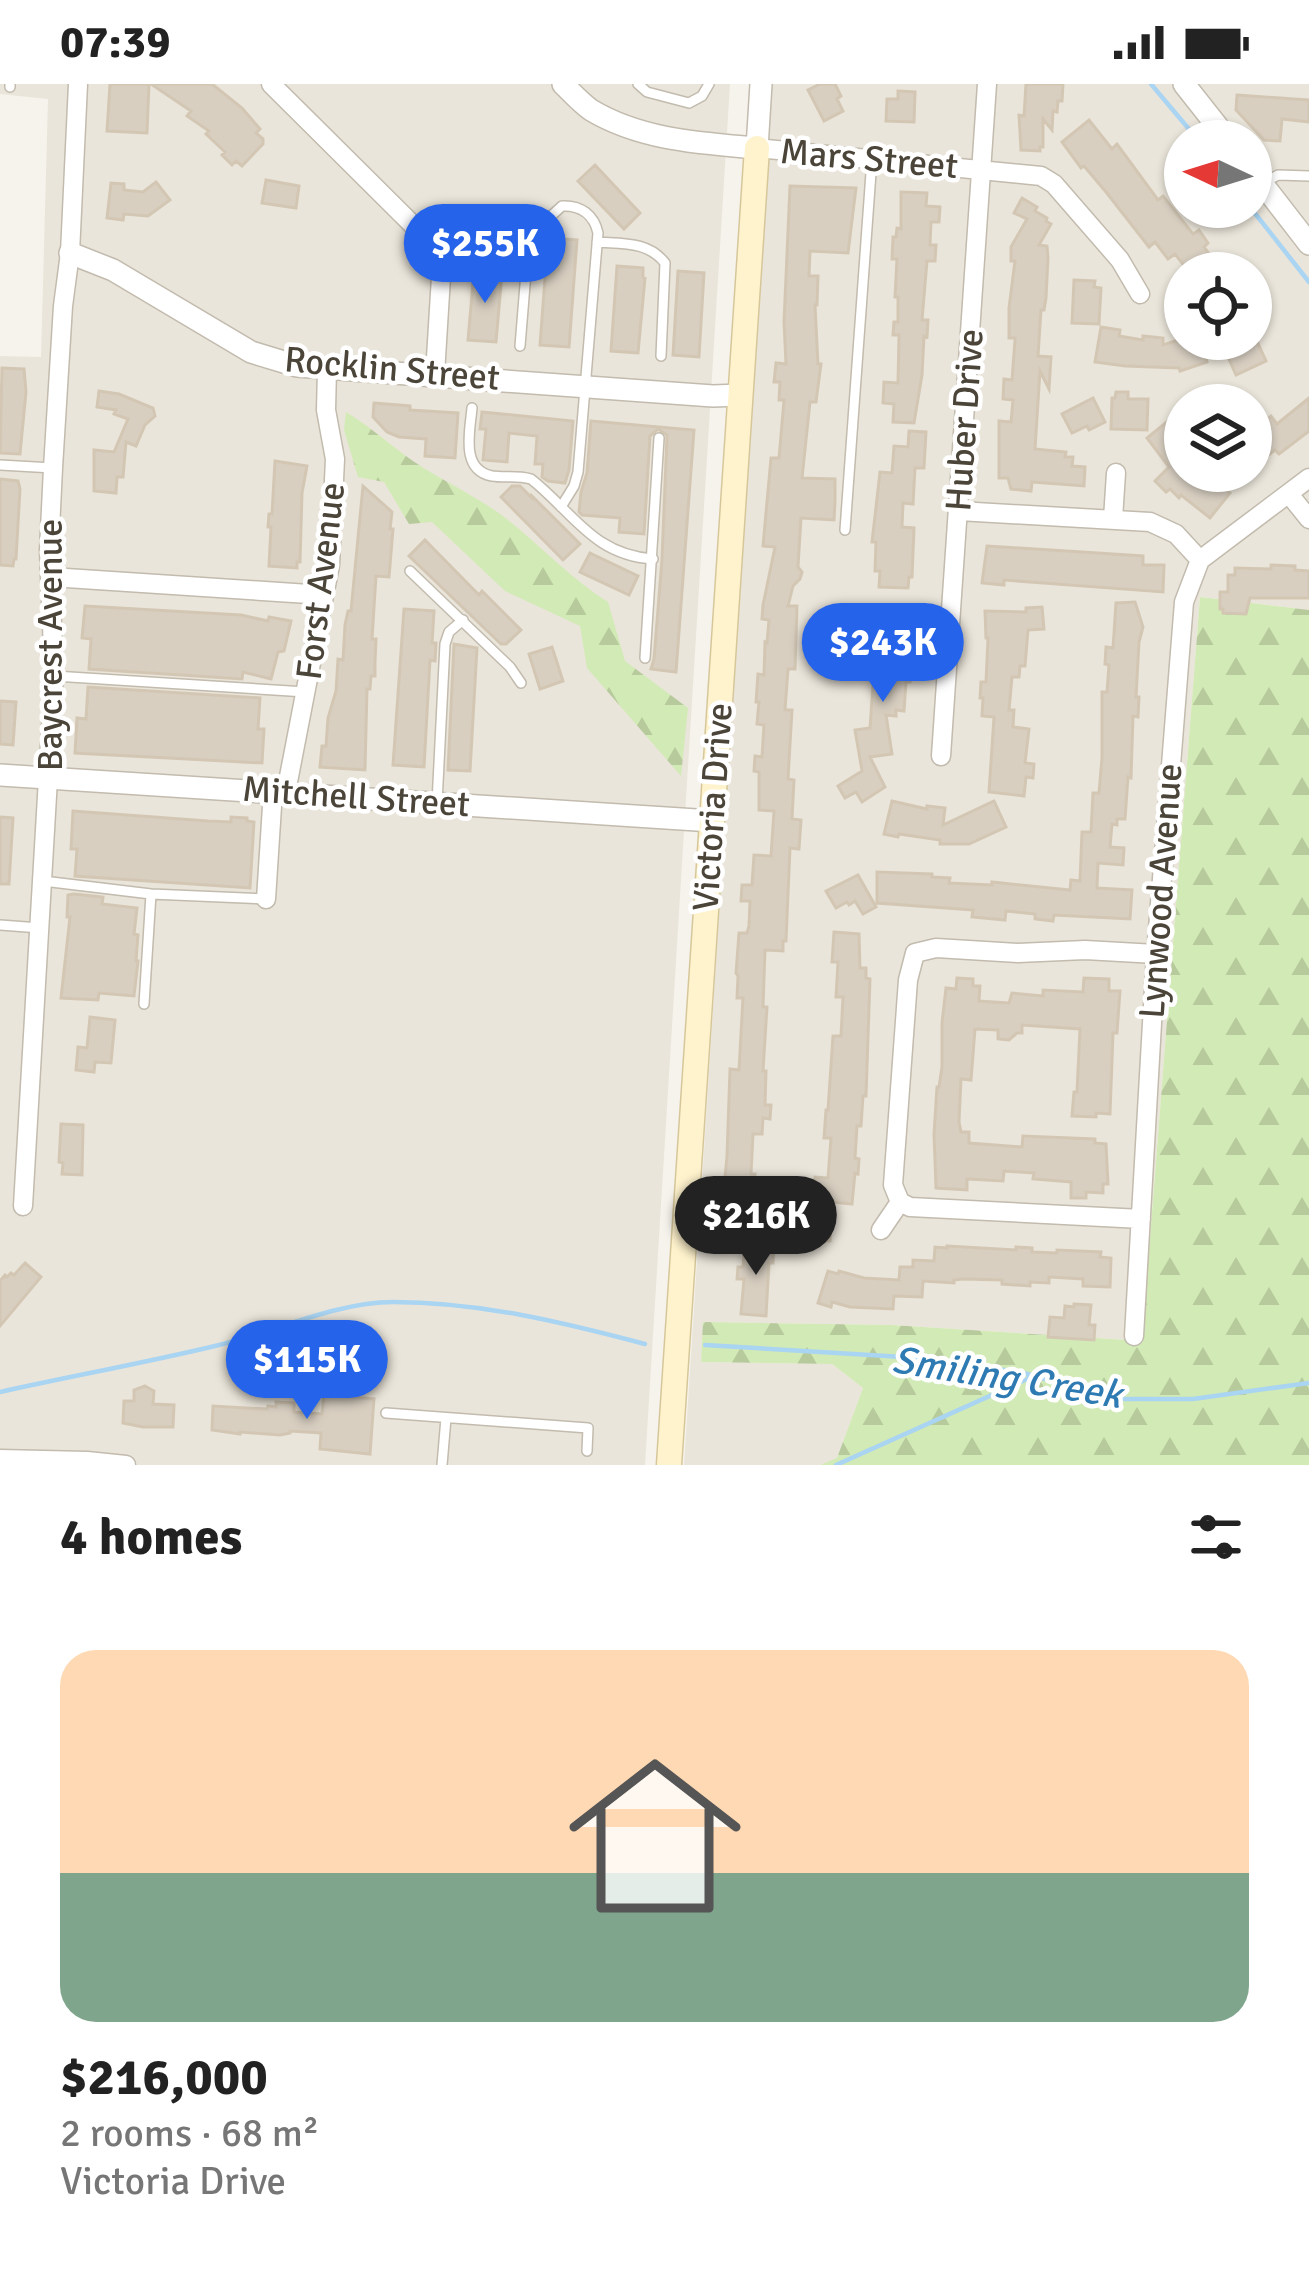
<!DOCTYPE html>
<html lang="en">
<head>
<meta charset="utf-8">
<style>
  body { margin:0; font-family:Signika,sans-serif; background:#f6f6f6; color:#222; height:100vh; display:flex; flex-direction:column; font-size:45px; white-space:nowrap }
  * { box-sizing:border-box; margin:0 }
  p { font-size:39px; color:#767676 }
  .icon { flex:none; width:66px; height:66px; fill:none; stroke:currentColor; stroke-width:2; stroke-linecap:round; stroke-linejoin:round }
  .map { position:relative; height:1381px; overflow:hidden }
  .drawer { display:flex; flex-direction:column; background:#fff; flex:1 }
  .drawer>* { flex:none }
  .needle { width:78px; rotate:274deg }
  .tools { position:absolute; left:1164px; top:36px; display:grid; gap:24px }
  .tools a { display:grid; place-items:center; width:108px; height:108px; border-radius:50%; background:#fff; box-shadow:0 3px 9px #0004; font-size:60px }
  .price { position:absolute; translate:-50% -102px; padding:0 27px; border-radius:42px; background:#2563eb; color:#fff; font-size:39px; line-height:78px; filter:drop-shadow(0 3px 6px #0008) }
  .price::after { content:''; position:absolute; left:50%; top:72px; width:36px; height:27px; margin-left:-18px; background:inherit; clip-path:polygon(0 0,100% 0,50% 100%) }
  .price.selected { background:#222; color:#fff }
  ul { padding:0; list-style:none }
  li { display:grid; align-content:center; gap:24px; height:636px; padding:0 60px }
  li+li { border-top:3px solid #e0e0e0 }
  li span { display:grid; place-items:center; height:372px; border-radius:36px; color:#555 }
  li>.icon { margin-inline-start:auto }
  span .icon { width:216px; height:216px; fill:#fffc; stroke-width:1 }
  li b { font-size:51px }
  h2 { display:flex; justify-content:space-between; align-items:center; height:144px; padding:0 60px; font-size:51px }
  .status { display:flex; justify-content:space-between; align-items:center; height:84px; padding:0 60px; background:#fff; direction:ltr }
  .status svg { height:33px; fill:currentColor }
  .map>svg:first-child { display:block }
  .residential { fill:#eae5da; fill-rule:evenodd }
  .forest { fill:url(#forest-firs) }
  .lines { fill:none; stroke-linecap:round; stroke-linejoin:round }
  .stream { stroke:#a9d4f2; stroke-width:4.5 }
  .building { fill:#d8cfc1; stroke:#d3c7b4; stroke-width:3 }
  .service-casing { stroke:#c2bbae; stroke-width:12 }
  .minor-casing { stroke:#c2bbae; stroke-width:21 }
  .tertiary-casing { stroke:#c2bbae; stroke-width:24 }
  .secondary-casing { stroke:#d6c79b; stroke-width:27 }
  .service { stroke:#fff; stroke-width:9 }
  .minor { stroke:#fff; stroke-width:18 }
  .tertiary { stroke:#fff; stroke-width:21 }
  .secondary { stroke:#fff3cd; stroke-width:24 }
  .labels { text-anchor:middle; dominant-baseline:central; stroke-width:9; stroke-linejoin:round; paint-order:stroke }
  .street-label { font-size:36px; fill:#4b4439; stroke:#fff }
  .water-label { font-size:39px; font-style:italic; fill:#2e7ab2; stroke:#fff }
</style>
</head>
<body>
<div class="status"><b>07:39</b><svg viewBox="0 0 49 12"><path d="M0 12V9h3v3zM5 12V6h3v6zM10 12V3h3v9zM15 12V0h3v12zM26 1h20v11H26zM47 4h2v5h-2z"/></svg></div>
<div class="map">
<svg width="1309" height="1381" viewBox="0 0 1309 1381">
  <defs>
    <pattern id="forest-firs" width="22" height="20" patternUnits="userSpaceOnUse" patternTransform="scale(3)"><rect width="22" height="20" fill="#d2eab5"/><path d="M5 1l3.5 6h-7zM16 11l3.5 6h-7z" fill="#b6ca9c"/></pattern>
  </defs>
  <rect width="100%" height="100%" fill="#f6f3ec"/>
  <!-- residential -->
  <path class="residential" d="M0,0H730L645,1381H0V272L41,273L48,15L0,10Z
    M772,0H1309V526L1200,513L1142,1257L891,1241L704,1238L701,1278L832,1280L863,1304L837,1375L820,1381H684ZM1185,57H1251V123H1185ZM1185,189H1251V255H1185ZM1185,321H1251V387H1185Z"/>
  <!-- forest -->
  <path class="forest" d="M346,328C371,343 390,361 413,377C444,398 479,413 508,436C542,463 571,495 608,518L625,577L688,624L681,692L587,584L580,542L505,507L432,438L409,440L384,398L358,393L344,346Z
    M1200,513L1309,526V1381H820L837,1374L863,1304L832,1280L701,1278L703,1238L891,1241L1142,1257Z"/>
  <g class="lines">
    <!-- stream -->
    <path class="stream" d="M1151,0L1199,57
      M1250,123L1309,198
      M705,1261L903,1273L1020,1288L1117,1315H1193L1309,1299
      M0,1308C72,1292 144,1279 215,1262C271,1249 336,1218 393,1218C479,1218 562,1238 645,1260
      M836,1381L1034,1292"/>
  </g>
  <!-- building -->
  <path class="building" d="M110,0H149L147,49L107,47Z
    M151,0H212L242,24L260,45L256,49L263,55V60L242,82L236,77L232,81L222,71L225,68L206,50L209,47L187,32L191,27Z
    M820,0H835L841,12L837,15L843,27L824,37L808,6Z
    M1026,0H1063L1062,17H1058L1057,28L1053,27L1052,46L1043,35V63H1040V67L1021,66L1019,31L1024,32Z
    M898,7L915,8L914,38L886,37L887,15H898Z
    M1237,11L1309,16V38L1282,35L1280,57L1264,56L1236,26Z
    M1089,36L1112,65L1117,60L1158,116L1163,112L1193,150L1199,146L1208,159L1204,163L1223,189H1190L1175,170L1168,175L1155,158L1149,163L1106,108L1084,82L1081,84L1062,58Z
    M595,81L640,129L624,145L578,97Z
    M266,96L299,102L296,124L262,119Z
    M156,98L170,116L148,132L124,130L123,136L107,134L111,99L124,100V106L143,108Z
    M790,102L856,104L848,169L810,167L809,192H818L817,221H815L818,280H821L816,318H810L802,394L835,395V417L834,436L801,434L798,483L802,488L800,495L793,502L788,522H797L795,585H788L785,626H792L788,695L794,696L792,735L801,736L799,765L790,764L786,857H783V867L765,866L763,923H767L763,987H766L765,1021H771L770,1035L763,1034L762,1050H753L751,1090H755L752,1129L757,1130L755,1153L727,1150L728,1139L721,1138L727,1072L730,985L739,986L743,914H737L738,892L736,889L739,849H747L749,842L750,817H741L742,801H752L754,771L771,772L774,727L759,726V688L754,687L755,672L762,673L764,641L757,640L759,618H756L758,590L764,591L765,558L767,559L769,536L762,535L763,521L775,463L763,462L771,374H779L782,340L784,316H779L780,298H774L776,279L786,280L784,238Z
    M901,108L927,109L926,122L940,123L939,138H931L930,161H936L935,177H927L922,236H928L927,253L924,252L922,291L914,339L893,338L894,320L883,319L884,298L898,299L899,251H893L894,238H898V213H895L897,175H892L893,153H896L897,144L901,145Z
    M1022,114L1037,123L1035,127L1047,134L1046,137L1051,140L1039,161L1047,162L1048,174L1046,214L1044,226H1041L1038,272L1051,273L1049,305L1040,287L1035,365L1066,368L1065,373H1073L1072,382L1085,383L1084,402L1032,398L1031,407L1011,405L1008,394H999V337L1011,338L1013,316L1003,315L1004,295L1012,296L1015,256V254H1009V224L1015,177H1011V163L1027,135L1014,129Z
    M548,154L577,156L569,263L540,261Z
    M617,182L643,184V193L645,194L638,269L611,267Z
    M474,187L502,189L496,258L468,256Z
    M678,187L704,189L699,273L673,271Z
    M1074,196L1095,197L1094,203L1101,204L1099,240L1072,239Z
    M1101,243L1120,246L1119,252L1143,256V252L1163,254V261L1181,255H1200L1207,278L1180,287L1179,284L1125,282L1095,278Z
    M1237,255H1256L1266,277L1236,291L1225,266L1239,260Z
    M2,284L24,285L26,308L20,370L0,369Z
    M99,307L119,310L153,324L155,332L145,341L136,362L126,358L123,393H117L116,409L94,407V366L114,368L128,335L114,330L116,326L97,323Z
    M1116,308H1128V315H1148L1147,346L1111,345L1112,314H1115Z
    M1093,314L1105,338L1089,346L1087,342L1072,349L1062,330Z
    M1309,314V347L1279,370L1275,366L1251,384V347L1271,332L1277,340Z
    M374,319L410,322V326L458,329L455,374L425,372L426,355L399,353L387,348L373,333Z
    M482,328L573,337L569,386L565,399L548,397L542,393L543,380H535L537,352L509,349L507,378L483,376L486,345H480Z
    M1179,328L1185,335V360L1173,369L1185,381V387H1191L1202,398L1207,391L1230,409L1210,434L1181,411L1179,414L1170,405L1166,408L1155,397L1169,383L1147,354Z
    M591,337L694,346L676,588L651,585L654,575L662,475L667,351L658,345L650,352L644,450L619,448L620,434L582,431L579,428L581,408L587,389Z
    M909,347L926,348L924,384H915L913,420L903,419L902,443L914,444L912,493H909L908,504L879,503L880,487H875L876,458H872L880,388L892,389L894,362L908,363Z
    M275,377L307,382L302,409L300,478H297V484L269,482L271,443H268L269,430H272Z
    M0,395L18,397L20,405L16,475H14L13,482L0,481Z
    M363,402L392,428L390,445H393L389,493L376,492L372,555H376L375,578V592H371L370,605H367L365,686L320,683L322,662H326L328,634L336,607L338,575L343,576L345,541L348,527H351Z
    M512,402H520L532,414V412L580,460L563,476L501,413Z
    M425,456L479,511L482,507L521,546L506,560H501L409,472Z
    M987,462L1143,472V481H1164L1163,508L1004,496V501L982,499Z
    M590,469L638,492L629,511L580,488Z
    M1271,481L1295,482V486L1309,487V514H1250L1246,530L1223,529V525H1220V508H1228V491H1235V484L1271,485Z
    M1135,518L1143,543L1139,558L1136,613H1139L1138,633L1133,632L1131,694L1128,693L1125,735H1117V741L1112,740L1110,763L1124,764L1123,781L1098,779L1097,804L1132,806L1130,835L1054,831L1053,837L1035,835V830L1006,827L1005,836L972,833L973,826L877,819V788L932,790V793L950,794L949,799L992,801V798L1070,806L1071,796L1080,797L1082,748H1091L1093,709H1099L1102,674V608H1107L1109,581L1105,580L1106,563L1113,564L1116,519Z
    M85,522L241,531L268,537L269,533L291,537L284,567L278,568L271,595L243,588L242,595L89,585L91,555L82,554Z
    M1042,523L1044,545L1028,546L1025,582H1020L1019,593H1012L1009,626H1014L1013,643L1029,645L1025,679L1034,680L1033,694L1026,693L1024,712L989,708L994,633L982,632L983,614H980L981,598H986L988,554H986L985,527L1026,528V524Z
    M404,525L434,527L432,559H436L435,577L430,576L424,683L393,681Z
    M879,527L913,531L911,550H906L905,576L911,580L910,598H906L904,627L896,626V632L886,631L892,670L870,673L885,703L862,718L856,708L845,714L838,702L862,687L855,646L870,644L873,601L883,602L885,556H877Z
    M454,560L477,564L470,687L448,686Z
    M552,563L563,597L540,605L529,570Z
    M88,603L260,614L258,645H264L262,679L75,669L77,634L86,635Z
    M0,617L16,618L13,661L0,660Z
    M892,717L927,725V722L945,724L943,741L994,717L1006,743L969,760H940V756L899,750L898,753L884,750Z
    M73,727L208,737L231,738V733L247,734V737L254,738L250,804L75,792L77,765H71Z
    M0,733L13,734L9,800H0Z
    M858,791L876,823L863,830L855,817L849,821L847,818L836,824L826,807Z
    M74,810L103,813L102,820L137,824L134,850L138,851L136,877H138L134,912L99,909L98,916L61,914L70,833H67L68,811Z
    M834,848L859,850L860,884H866V894L870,895L866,1012H863L861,1042H857L855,1074L859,1075L858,1090L855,1089L852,1120L832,1118L830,1157L794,1155L799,1127H812L815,1093L828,1094L831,1054H824L826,1026H828L833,952H841L843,913H836L838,878H832Z
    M957,894L973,895V902H980L979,917L1009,919L1012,909L1043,912V906L1083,908L1084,894L1109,895V907H1120L1117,949H1113L1110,1030L1096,1029V1033L1072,1032L1074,1008H1077L1080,945L1022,941V949H1017L1009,956L998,955V946L975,945L971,996L961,995L959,1038L961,1048H969V1059L1022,1063L1023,1052L1095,1055V1059L1106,1060L1108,1100H1103V1109L1086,1108V1114H1071V1098L1033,1095L1034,1089L1004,1087L1003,1097L967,1095V1106L936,1104L934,1050L937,1003H939L942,983V939L946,904L956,905Z
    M90,933L115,936L111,979L95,978L94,988L76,986L78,963L87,964Z
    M61,1040L83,1041L82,1091L62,1090L63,1079L59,1078Z
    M745,1158L774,1160L773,1179H769L766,1232L741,1230L744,1195H737L738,1183H743Z
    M947,1162L1016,1166V1163L1032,1164V1168L1057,1169V1166L1101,1168L1100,1173L1111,1174L1110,1203L1083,1202V1195L1049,1193V1199L1030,1198V1202L1002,1200V1196L963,1195L954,1196V1199L923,1197L922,1213L894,1212L893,1225L850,1223L832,1218L831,1223L818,1219L828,1187L838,1190L839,1187L864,1194L899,1196L900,1183H913V1176L934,1177L935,1163L947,1164Z
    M25,1179L41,1193L0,1242V1197L5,1191L7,1193L11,1189L14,1191Z
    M1074,1220L1091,1221L1089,1241H1095L1094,1256L1048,1253L1050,1233L1064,1234L1065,1222L1074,1223Z
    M145,1302L154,1307L153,1320L174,1321L173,1343H143L123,1339L124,1317H134V1306Z
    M324,1311L374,1315L370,1370L320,1365L321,1349L290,1347V1349L280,1351L240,1348V1350L212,1346L213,1322L267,1325L268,1322L276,1323V1318L294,1319V1328L322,1330Z"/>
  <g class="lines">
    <!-- service casing -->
    <g class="service-casing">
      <path id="service" d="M638,0L647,8L689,19L702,12L709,0
        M10,3V0
        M1263,99L1278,91L1309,92
        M597,158C622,160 648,157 665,179L661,272
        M520,262L529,152L562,122C581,121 594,131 598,149L578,388L574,402L561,423
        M472,324C470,347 460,386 492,392C505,394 517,391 531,395C573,428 593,471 653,475
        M0,381L53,384
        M845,446L872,75
        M410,487L510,583L521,599
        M645,574L659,354
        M54,592L306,608
        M437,719L445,560L449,548L463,536
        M43,797L151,810L265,815
        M0,841L40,844
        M144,920L151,810
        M386,1329L588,1344L587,1367
        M442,1381L446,1334"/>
    </g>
    <!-- minor casing -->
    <g class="minor-casing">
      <path id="minor" d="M271,0L426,154L437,175L441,193L435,290
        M757,64L1041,92L1054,100L1120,176L1140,210
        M1289,410L1309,435
        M959,427L1150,438L1176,450L1200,476
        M1113,435L1116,389
        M51,493L324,511
        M941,672L987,0
        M286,708L330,481L335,375L326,326L327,285
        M266,815L273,707
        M23,1122L54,592L49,466L53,384L63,222L70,169L78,0
        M1141,1135L910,1123L900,1118L893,1101L908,896L915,869L936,864L1018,869L1085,866L1156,870
        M881,1146L900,1118
        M1134,1252L1156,870L1184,518L1200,476L1309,394
        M0,1375L87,1377L126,1381"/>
    </g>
    <!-- tertiary casing -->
    <g class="tertiary-casing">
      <path id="tertiary" d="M563,0C572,9 581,19 591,26C641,56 700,59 757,64L761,0
        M1184,0L1229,57
        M1251,85L1309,160
        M70,169L113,186L251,268L297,282L713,312L740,311
        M0,691L712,737"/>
    </g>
    <!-- secondary casing -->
    <g class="secondary-casing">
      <path id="secondary" d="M669,1381L757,64"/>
    </g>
    <!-- service -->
    <use href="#service" class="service"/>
    <!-- minor -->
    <use href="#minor" class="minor"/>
    <!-- tertiary -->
    <use href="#tertiary" class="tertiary"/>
    <!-- secondary -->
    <use href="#secondary" class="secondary"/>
  </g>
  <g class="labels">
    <!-- street labels -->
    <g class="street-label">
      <text transform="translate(869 75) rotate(5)">Mars Street</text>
      <text transform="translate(392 285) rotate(5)">Rocklin Street</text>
      <text transform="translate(965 336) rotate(-86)">Huber Drive</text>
      <text transform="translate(321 497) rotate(-83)">Forst Avenue</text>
      <text transform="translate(50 561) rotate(-90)">Baycrest Avenue</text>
      <text transform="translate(356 713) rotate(4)">Mitchell Street</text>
      <text transform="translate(713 723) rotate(-86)">Victoria Drive</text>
      <text transform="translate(1161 807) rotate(-86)">Lynwood Avenue</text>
    </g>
    <!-- water labels -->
    <g class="water-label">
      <text transform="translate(1007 1293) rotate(9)">Smiling Creek</text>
    </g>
  </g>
</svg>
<div class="tools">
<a><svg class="needle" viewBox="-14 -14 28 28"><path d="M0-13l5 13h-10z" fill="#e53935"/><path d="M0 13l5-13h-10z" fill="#767676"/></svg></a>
<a><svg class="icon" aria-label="locate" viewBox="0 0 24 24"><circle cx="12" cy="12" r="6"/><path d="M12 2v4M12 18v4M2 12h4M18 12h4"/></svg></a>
<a><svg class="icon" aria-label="layers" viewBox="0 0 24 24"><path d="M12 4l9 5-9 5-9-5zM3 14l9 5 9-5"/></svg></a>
</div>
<b class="price" style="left:485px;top:222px">$255K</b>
<b class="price" style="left:883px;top:621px">$243K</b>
<b class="price selected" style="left:756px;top:1194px">$216K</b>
<b class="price" style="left:307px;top:1338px">$115K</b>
</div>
<section class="drawer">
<h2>4 homes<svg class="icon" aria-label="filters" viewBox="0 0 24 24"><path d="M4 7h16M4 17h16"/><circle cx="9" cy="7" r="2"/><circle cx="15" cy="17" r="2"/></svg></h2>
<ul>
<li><span style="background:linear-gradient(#ffd9b3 60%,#7fa58c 0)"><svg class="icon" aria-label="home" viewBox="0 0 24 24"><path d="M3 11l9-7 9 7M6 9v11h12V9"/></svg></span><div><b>$216,000</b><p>2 rooms · 68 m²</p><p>Victoria Drive</p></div></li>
</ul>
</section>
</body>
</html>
